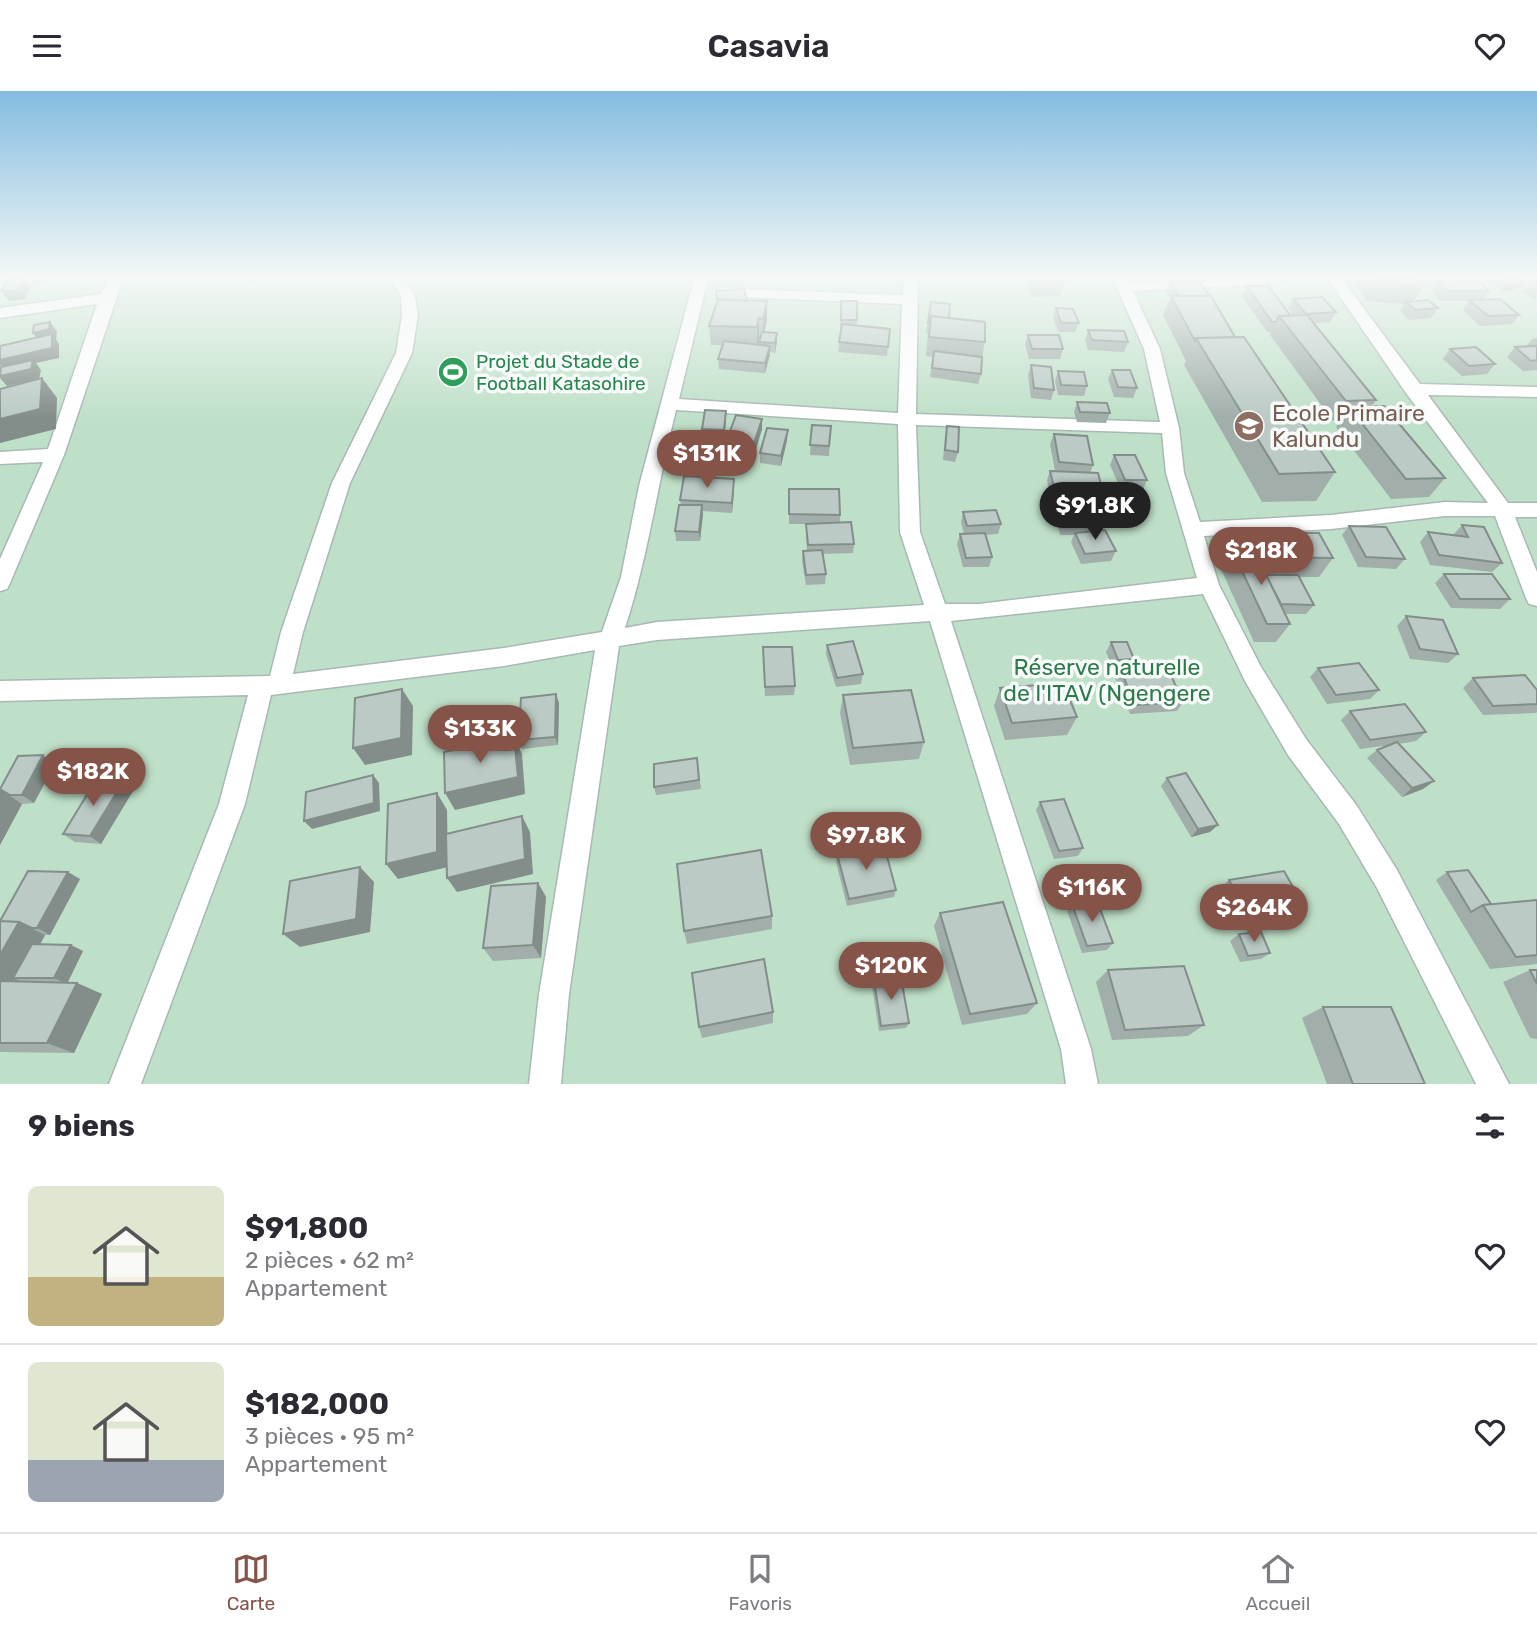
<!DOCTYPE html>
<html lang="fr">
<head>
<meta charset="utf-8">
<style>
  body { margin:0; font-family:Rubik,sans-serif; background:#f7f7f7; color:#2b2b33; height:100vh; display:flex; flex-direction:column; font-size:26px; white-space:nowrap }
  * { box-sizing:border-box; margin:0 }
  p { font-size:23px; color:#7c7c81 }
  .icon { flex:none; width:38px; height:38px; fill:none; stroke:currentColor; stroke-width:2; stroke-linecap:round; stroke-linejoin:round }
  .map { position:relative; height:993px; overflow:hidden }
  .drawer { display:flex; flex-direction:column; background:#fff; flex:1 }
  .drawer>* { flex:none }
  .price { position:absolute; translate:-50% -60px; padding:0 16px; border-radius:24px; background:#855347; color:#fff; font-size:23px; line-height:46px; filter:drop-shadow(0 2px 4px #0008) }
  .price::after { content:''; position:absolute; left:50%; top:42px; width:21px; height:16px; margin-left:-10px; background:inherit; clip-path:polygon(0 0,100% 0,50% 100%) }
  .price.on { background:#222; color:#fff }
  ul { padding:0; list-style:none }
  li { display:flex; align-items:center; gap:21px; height:175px; padding:0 28px }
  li+li { border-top:2px solid #e1e1e2 }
  li span { display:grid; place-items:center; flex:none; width:196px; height:140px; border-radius:10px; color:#555 }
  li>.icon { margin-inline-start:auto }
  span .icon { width:84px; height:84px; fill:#fffc; stroke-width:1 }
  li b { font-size:30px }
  h2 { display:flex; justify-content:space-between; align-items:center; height:84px; padding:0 28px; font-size:30px }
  header { display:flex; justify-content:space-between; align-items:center; height:91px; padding:0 28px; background:#fff; font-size:32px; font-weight:600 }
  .menu { display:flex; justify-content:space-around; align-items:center; height:98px; border-top:2px solid #e1e1e2; background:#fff; font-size:19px; color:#7c7c81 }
  .menu a { display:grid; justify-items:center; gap:4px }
  .menu .on { color:#855347 }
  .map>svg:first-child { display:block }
  .green { fill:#bfe0c8 }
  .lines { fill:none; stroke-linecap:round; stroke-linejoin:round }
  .minor-casing { stroke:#a8b8b2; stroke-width:3 }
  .minor { fill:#fff; fill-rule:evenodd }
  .wall { fill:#a1aea9 }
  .shaded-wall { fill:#838d89 }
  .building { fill:#bbcac4; stroke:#838d89; stroke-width:2 }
  .labels { text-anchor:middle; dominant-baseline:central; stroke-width:7; stroke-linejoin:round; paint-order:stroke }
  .far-leisure-label { font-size:19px; fill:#27864d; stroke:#f7fbf9; text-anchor:start }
  .education-label { font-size:23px; fill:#785e54; stroke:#f7fbf9; text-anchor:start }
  .park-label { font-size:23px; fill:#2d7a4b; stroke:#f7fbf9 }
</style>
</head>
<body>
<header><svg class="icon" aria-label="menu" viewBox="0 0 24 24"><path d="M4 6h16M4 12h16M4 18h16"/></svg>Casavia<svg class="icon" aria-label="heart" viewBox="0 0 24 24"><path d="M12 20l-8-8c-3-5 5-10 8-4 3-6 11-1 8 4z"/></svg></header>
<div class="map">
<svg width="1537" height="993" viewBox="0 0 1537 993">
  <rect width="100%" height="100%" fill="#e6efeb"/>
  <!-- green -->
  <path class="green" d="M0,188H1537V993H0Z"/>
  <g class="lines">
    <!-- minor casing -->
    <g class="minor-casing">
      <path id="minor" d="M109,188H123L64,364L10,492L7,498L0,500V468L43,371L0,373V361L48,358L97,213L0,227V217L101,203Z
        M390,188H404L415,205L418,224L412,262L350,392L303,541L293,583L504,557L602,541L621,486L639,395L694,188H708L679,308L898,322L902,213L719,205L712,201L719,197L903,204L904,188H918L916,323L1160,331L1144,258L1113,188H1127L1129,191L1284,188L1277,192L1133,200L1160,258L1179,337L1184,382L1200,431L1331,424L1445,411L1488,412L1406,302L1328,188H1342L1420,293L1537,296V306L1428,304L1508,412H1537V426H1515L1537,481V515L1529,513L1526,507L1495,425H1445L1331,438L1204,445L1219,494L1261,576L1306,648L1357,715L1397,779L1509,993H1476L1377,797L1339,733L1288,664L1245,590L1203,503L951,530L1091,958L1098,993H1066L1061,958L930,530L657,549L619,555L569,903L561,993H529L539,903L595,559L504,575L271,604L245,713L141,993H109L219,713L248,604L0,610V590L270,585L281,541L332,392L396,262L402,224L401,205ZM676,319L898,333L900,441L924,514L657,531L625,537C648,466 658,391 676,319ZM916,334L1162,342L1166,382L1197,487L979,513H945L920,441Z"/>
    </g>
    <!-- minor -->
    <use href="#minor" class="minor"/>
  </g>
  <!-- wall -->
  <path class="wall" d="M1025,188H1065L1060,205L1032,206Z
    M1357,188H1420L1424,194L1414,210L1438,217L1431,227L1409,229L1400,220L1404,213L1366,210L1356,191Z
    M1486,188H1529L1523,196L1502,201Z
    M1438,189L1489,200L1483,209L1519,224L1512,233L1480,235L1463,219L1469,210H1440L1431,199Z
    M1169,191L1235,246L1335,381L1316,410L1262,411L1184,274L1186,270L1163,224L1170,207L1166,201Z
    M1530,191H1537V208L1530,207L1522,200Z
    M1247,195L1291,225H1294L1288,217L1293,208L1336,221L1330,231L1313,232L1376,309L1372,315L1445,387L1429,406L1391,408L1336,336L1341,329L1333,330L1270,244L1271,241H1267L1242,205Z
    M716,200L747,210H767V229L764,241L777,251L775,262L770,261L765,282L719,278L718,268L723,254H711L709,235L717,211Z
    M841,210H857V234L890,238L887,265L838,261L841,239L840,238Z
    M931,211L949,227L985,251L982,266L981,283L978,293L930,286L933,266L926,265L928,242H926Z
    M1056,217L1079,232L1075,241H1059L1053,227Z
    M1088,239L1128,251L1124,261L1088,259L1085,249Z
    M1028,244L1063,258L1060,268H1029L1025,253Z
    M1537,247V279L1523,280L1507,266L1515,256H1526L1532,248Z
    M1450,258L1495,273L1487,283L1462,285L1443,268Z
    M1031,274L1054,299L1051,309L1031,307L1028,284Z
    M1112,279L1137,297L1133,307L1114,306L1108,288Z
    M1058,280L1087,295L1084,305L1058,304L1055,290Z
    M1077,311L1110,322L1106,332L1077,331L1074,321Z
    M726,330L724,348H703L702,338Z
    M812,334L831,335L829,365L810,364Z
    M947,335L958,361L955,371L943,369L945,345Z
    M762,338L754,365L737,362L736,383L692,382L691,372L726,356V351Z
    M1054,343L1093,374L1090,382L1102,398L1097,408H1092L1100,435L1099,439L1116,460L1111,470L1081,473L1071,451L1074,444H1060L1053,414L1056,406L1050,405L1047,389L1050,380H1055L1050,353Z
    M787,349L781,375L760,372V362Z
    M1114,364L1147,389L1143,399H1121L1110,374Z
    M734,388V398L732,422L702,420L700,450H676L675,440L681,414L680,409Z
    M789,398L840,424V432L854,453L853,462L822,463L826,483L825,493L806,494L802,470L803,460H807L806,443V433H789Z
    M963,421L1001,433L998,443L985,444L992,466L989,476H963L957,453L960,443H964L961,431Z
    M1462,434L1502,472L1492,481L1430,474L1420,451L1428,441L1453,444Z
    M1349,435L1405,468L1396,478L1358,476L1342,444Z
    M1258,442L1333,467L1319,486H1299L1314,514L1306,523H1285L1290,533L1276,551H1254L1221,478L1232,459H1247Z
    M1444,483L1510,508L1500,518L1451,517L1435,492Z
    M1406,525L1458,563L1448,572L1410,568L1397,535Z
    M1111,551L1134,568L1130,574L1183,611L1177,620L1130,623L1114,584L1117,578H1113L1106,561Z
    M827,554L863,583L861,593L836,596L826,563Z
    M763,556L795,595L794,604L765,605Z
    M1318,577L1379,599L1370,608L1327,613L1310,586Z
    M1473,587L1537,599V621L1536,622L1483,624L1463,597Z
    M1000,597L1077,626L1067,644L1005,649L994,615Z
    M843,604L924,651L919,668L850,674L840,622Z
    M559,612L558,654L522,658L518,649Z
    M1350,620L1426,641L1416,650L1398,653L1434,690L1423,698L1402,706L1367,667L1377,659L1390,654L1360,658L1341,629Z
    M697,667L701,698L656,704L654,696Z
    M55,673L34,712L22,713L0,754V698Z
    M1167,687L1210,741L1191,746L1161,695Z
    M133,700L101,753L75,751L63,743Z
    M1040,711L1083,757L1078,765L1054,768L1036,719Z
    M837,763L896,799L894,806L847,815L836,771Z
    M1447,781L1491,813L1537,809V873L1490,878L1436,789Z
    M80,788L50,844H45L40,853L71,854L83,860L67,892H77L102,903L74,962L0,961V829Z
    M1229,789L1306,819L1296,826L1239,834L1221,796Z
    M538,792L546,806L541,867L493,870L483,857Z
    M1072,813L1113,852L1107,859L1082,862L1067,820Z
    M940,822L1037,912L1027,923L962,934L934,835Z
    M772,825V838L687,853L684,840Z
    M1239,843L1270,862L1261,868L1240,871L1230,850Z
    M1108,879L1204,934L1188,945L1112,949L1096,891Z
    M1530,879H1537V948L1530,947L1503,891Z
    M874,889L909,932L906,937L879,940L872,895Z
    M1323,916L1425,993H1327L1302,927Z
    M773,921V932L702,947L699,936Z"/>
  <!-- shaded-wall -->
  <path class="shaded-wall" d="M24,188H25L31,196L24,208L9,210L1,200Z
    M31,188H59L33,191Z
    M1523,188H1529L1523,196L1502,201L1509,191Z
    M767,210V229L763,247V228Z
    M759,227V247L757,255V236Z
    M50,231L57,241L56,248L59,253V267L36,272L41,279L39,288L7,295L0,287V285L5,280L0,274V269L40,251L33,242Z
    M777,242V251L775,262V252Z
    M770,255V264L765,282V272Z
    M42,287L57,307L56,338L0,352V328Z
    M726,320V330L724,348V339Z
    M762,328V338L754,365L753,355Z
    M788,339L787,349L781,375V365Z
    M734,388V398L732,422V412Z
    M702,414L703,424L700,450L699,441Z
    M402,598L413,615L412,664L365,674L353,657Z
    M556,603L559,612L558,654L555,646Z
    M514,646L522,663L525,703L455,719L445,702Z
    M43,664L55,673L34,712L22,704Z
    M373,684L379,692L380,720L312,738L304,730Z
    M1434,690L1423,698L1402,706L1412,697Z
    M123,691L133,700L101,753L90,745Z
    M0,698L22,713L0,754Z
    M437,702L447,719L448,776L398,788L386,773Z
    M522,725L530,741L533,783L457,801L447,787Z
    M1218,734L1210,741L1191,746L1198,738Z
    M360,776L374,791L370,841L300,856L283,843Z
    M68,781L80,788L50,844L37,837Z
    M538,792L546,806L541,867L533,854Z
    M19,831L45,844L22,887H13L20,890L0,927V864Z
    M71,854L83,860L67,893L54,887Z
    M77,892L102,903L74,962L47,952Z"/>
  <!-- building -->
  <path class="building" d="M9,188H24L17,199L1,200Z
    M1376,188H1420L1424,194L1378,191Z
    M1504,188H1523L1509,191Z
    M1438,189L1479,190L1489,200H1447Z
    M1199,190L1210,205H1179L1169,191Z
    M1530,191H1537V198Z
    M1247,195H1268L1291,225H1279L1276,231H1272Z
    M744,198L747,210L717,209L716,200Z
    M1171,205H1211L1235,246L1196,247L1195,250Z
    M1322,206L1336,221L1306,223L1293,208Z
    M718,208L767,210L763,228L759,227L757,236L709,235Z
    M1500,208L1519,224L1488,225L1469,209Z
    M1428,209L1438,217L1416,219L1406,211Z
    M841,210H857V229H841Z
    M931,211L950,213L949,227L931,225L930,232H928Z
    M1056,217L1073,218L1079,232H1061Z
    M1307,224L1376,309L1346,310L1279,225Z
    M931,225L985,231V251L929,246Z
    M50,231L49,238L33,242L34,234Z
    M842,233L890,238L888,256L839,251Z
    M1088,239L1124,240L1128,251L1092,249Z
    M762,241L777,242L775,252L759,251Z
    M52,243V257L0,269V255Z
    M1028,244H1059L1063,258H1032Z
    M1244,246L1335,381L1279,383L1196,247Z
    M724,250L770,255L765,272L718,268Z
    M1537,255V269L1531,270L1515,256Z
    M1476,256L1495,273L1469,275L1450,258Z
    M934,260L982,266L981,283L932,277Z
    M33,269L31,278L0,285L1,276Z
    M1031,274L1051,276L1054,299L1034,297Z
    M1112,279H1130L1137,297L1118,296Z
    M1058,280L1084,281L1087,295L1061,294Z
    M42,287L40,318L0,328V298Z
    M1077,311L1107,312L1110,322L1080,321Z
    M1384,315L1445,387L1406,388L1349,316Z
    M705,319L726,320L724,339L702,338Z
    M736,324L762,328L753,355L726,351Z
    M812,334L831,335L829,355L810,354Z
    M947,335L959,336L958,361L945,359Z
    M767,337L788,339L781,365L760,362Z
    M1054,343L1087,345L1093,374L1059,371Z
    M692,356H737L736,373L691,372Z
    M1114,364H1135L1147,389H1125Z
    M1050,380L1098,382L1102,398L1054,396Z
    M684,385L734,388L732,412L680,409Z
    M789,398H839L840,424L789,423Z
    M1057,404L1091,405L1100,435L1064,434Z
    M679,414H702L699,441L675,440Z
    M996,419L1001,433L967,435L963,421Z
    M851,431L854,453L808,454L806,433Z
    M1462,434L1484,436L1502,472L1439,464L1428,441L1468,446Z
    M1349,435L1386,436L1405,468L1366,466Z
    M1105,439L1116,460L1085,463L1075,442Z
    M985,442L992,466L966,467L960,443Z
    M1258,442H1319L1333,467L1271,466Z
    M822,459L826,483L806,484L803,460Z
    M1232,459H1254L1290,533H1267Z
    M1444,483H1492L1510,508H1460Z
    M1266,484H1298L1314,514L1281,513Z
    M1406,525L1443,529L1458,563L1420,558Z
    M853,550L863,583L837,587L827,554Z
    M1111,551H1127L1134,568L1118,569Z
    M763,556H792L795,595L765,596Z
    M1359,572L1379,599L1336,604L1318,577Z
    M1166,573L1183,611L1135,614L1119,575Z
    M1525,584L1537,599V613L1493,615L1473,587Z
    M1063,592L1077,626L1012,632L1000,597Z
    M402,598L401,647L353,657L355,607Z
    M911,599L924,651L853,657L843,604Z
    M556,603L555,646L518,649L521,607Z
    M1405,613L1426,641L1370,649L1350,620Z
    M514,646L518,686L445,702L444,661Z
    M1397,651L1434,690L1412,697L1377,659Z
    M43,664L22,704H10L0,698L18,665Z
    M697,667L699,689L654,696V673Z
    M1186,682L1218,734L1198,738L1167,687Z
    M373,684L374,712L304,730L306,701Z
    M96,689L123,691L90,745L63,743Z
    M437,702V761L386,773L388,713Z
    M1064,708L1083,757L1059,760L1040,711Z
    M522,725L525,768L447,787L446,743Z
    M884,754L896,799L849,808L837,763Z
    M761,759L772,825L684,840L677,773Z
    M360,776L356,828L283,843L290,790Z
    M1468,779L1491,813L1483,814L1471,821L1447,781Z
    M28,780L68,781L37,837H32L19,831L0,830Z
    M1284,780L1306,819L1248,827L1229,789Z
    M538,792L533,854L483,857L491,795Z
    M1537,809V864L1516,866L1483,814Z
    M1097,810L1113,852L1087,855L1072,813Z
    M1003,811L1037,912L970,923L940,822Z
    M0,830L19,831L0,864Z
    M1261,841L1270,862L1248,865L1239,843Z
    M32,853L71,854L54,887H13Z
    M764,868L773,921L699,936L692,882Z
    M1184,875L1204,934L1125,939L1108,879Z
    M1530,879H1537V893Z
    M901,886L909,932L881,935L874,889Z
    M0,890L77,892L47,952H0Z
    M1323,916H1391L1425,993H1353Z"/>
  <!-- sky -->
  <linearGradient id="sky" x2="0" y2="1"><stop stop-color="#84bce0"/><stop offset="0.57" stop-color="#f4f8f6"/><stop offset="1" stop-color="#f4f8f6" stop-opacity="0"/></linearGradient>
  <rect width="1537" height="327" fill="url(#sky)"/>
  <!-- icons -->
  <defs>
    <g id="stadium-disc" transform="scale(1.575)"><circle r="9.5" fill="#2e9e5b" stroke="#f7fbf9"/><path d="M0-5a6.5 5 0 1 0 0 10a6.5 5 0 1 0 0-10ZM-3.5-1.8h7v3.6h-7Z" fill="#fff"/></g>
    <g id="school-disc" transform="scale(1.575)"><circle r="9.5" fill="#8d6e63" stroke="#f7fbf9"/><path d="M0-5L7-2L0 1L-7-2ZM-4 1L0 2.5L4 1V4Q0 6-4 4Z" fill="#fff"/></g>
  </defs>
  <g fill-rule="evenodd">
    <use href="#stadium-disc" x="453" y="281"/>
    <use href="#school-disc" x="1249" y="335"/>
  </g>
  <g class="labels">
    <!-- far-leisure labels -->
    <g class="far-leisure-label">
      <text x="476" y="270">Projet du Stade de<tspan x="476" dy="22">Football Katasohire</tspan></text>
    </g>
    <!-- education labels -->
    <g class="education-label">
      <text x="1272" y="322">Ecole Primaire<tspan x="1272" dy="26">Kalundu</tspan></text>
    </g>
    <!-- park labels -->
    <g class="park-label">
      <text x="1107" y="576">Réserve naturelle<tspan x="1107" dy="26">de l'ITAV (Ngengere</tspan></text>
    </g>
  </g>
</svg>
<b class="price" style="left:707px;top:399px">$131K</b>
<b class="price on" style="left:1095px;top:451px">$91.8K</b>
<b class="price" style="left:1261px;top:496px">$218K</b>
<b class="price" style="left:480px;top:674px">$133K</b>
<b class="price" style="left:93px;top:717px">$182K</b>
<b class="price" style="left:866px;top:781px">$97.8K</b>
<b class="price" style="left:1092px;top:833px">$116K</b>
<b class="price" style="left:1254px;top:853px">$264K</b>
<b class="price" style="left:891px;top:911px">$120K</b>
</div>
<section class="drawer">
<h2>9 biens<svg class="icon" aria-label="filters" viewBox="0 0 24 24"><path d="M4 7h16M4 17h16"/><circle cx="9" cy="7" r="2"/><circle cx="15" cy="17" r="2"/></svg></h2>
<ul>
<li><span style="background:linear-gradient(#dfe7d0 65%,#c2b280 0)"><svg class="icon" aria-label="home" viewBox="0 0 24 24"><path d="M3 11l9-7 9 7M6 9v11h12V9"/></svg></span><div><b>$91,800</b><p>2 pièces · 62 m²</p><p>Appartement</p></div><svg class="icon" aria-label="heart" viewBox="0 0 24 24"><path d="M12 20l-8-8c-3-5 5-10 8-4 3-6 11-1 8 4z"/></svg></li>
<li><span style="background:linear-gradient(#dfe7d0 70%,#9aa5b1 0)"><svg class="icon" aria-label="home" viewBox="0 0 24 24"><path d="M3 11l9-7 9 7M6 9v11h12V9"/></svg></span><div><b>$182,000</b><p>3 pièces · 95 m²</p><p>Appartement</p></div><svg class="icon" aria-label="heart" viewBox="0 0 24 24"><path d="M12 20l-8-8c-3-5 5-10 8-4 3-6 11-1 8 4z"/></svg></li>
</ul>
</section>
<nav class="menu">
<a class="on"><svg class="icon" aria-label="map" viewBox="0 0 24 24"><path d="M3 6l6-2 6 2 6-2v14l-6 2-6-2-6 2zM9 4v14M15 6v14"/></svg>Carte</a>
<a><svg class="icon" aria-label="saved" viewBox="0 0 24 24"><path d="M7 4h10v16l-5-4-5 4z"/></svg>Favoris</a>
<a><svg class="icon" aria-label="home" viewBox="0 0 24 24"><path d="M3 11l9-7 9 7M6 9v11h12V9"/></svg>Accueil</a>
</nav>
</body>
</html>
